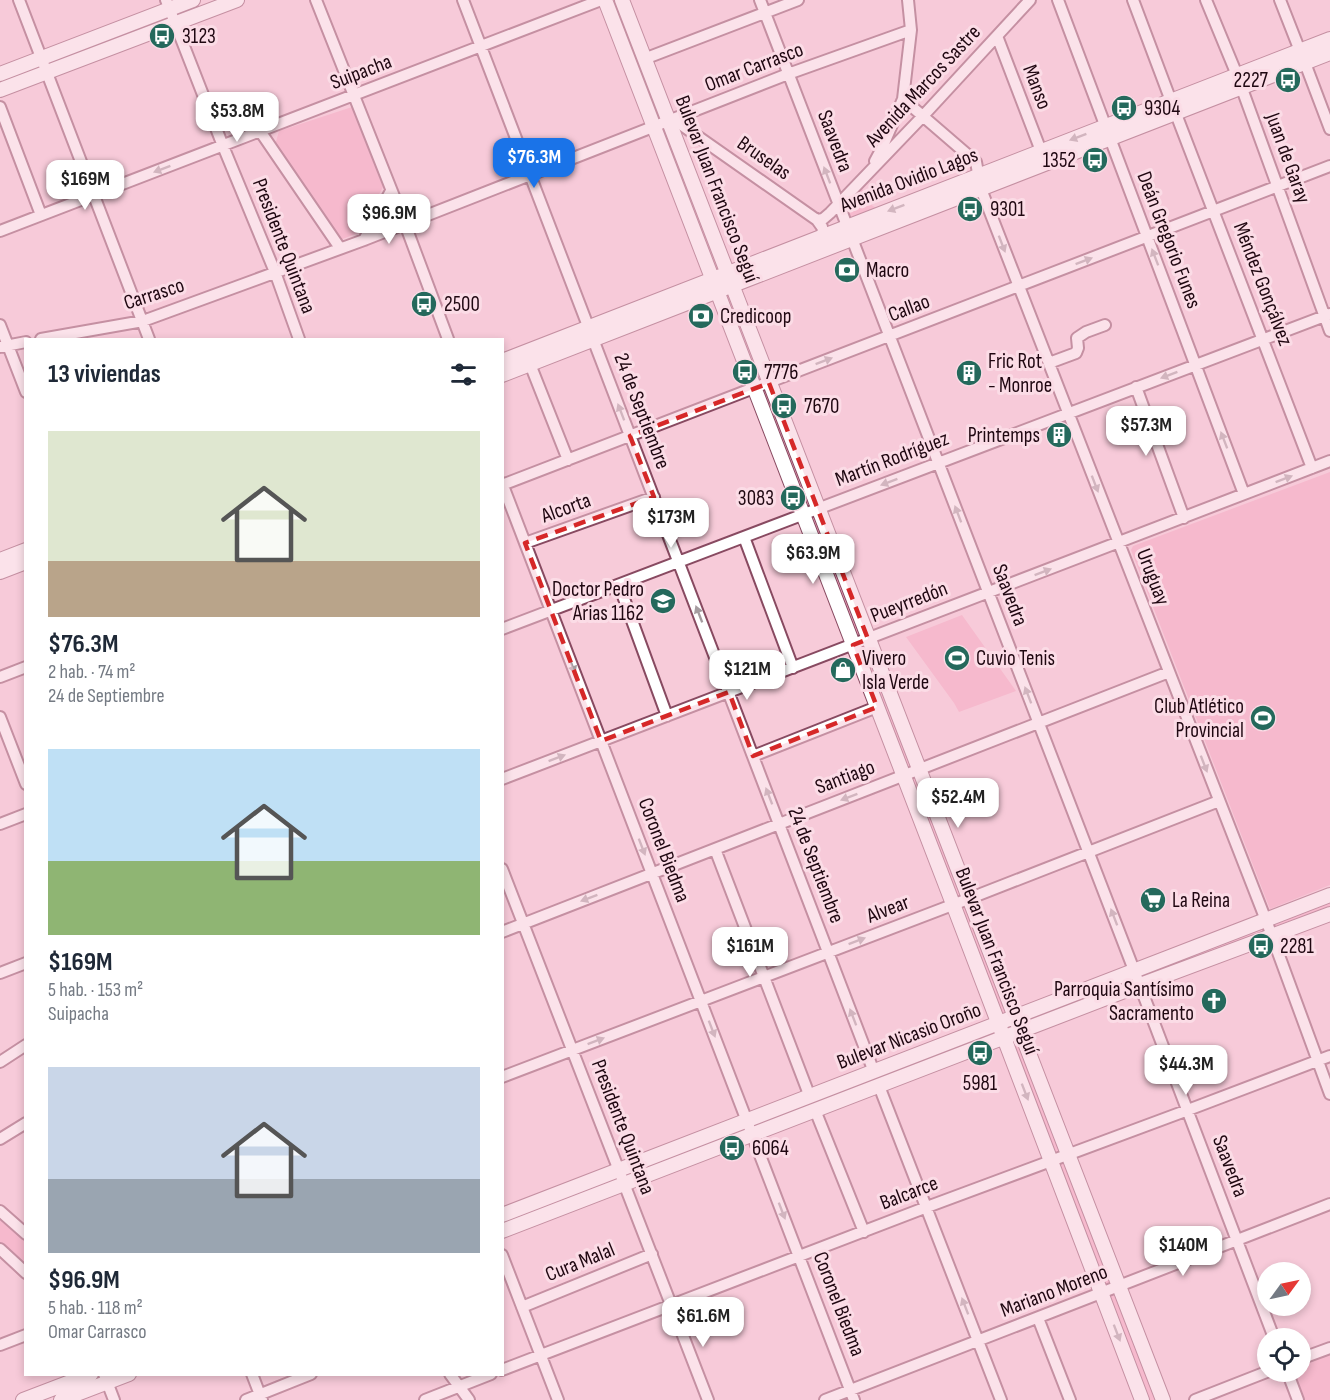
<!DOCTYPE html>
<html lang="es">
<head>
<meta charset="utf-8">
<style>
  body { margin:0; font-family:"Sofia Sans Condensed",sans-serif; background:#f2f2f3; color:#1f2937; height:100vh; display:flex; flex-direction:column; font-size:22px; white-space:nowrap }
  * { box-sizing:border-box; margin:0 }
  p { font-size:20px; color:#747a83 }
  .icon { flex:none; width:33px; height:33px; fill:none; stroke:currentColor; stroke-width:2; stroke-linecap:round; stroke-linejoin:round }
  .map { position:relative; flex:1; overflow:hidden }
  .panel { position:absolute; left:24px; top:338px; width:480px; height:1038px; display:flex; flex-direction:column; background:#fff; border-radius:0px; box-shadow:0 3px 9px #0003 }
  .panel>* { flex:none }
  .needle { width:39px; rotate:57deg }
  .tools { position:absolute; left:1257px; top:1262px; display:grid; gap:12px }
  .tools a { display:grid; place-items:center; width:54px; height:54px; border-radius:50%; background:#fff; box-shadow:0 3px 9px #0003; font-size:30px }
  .price { position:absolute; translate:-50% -51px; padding:0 14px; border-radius:12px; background:#fff; color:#222; font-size:20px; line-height:39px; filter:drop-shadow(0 2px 3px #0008) }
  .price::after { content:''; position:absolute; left:50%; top:36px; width:18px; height:14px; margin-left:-9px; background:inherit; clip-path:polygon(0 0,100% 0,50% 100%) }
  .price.selected { background:#1a73e8; color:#fff }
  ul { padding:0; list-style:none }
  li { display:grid; align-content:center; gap:12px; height:318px; padding:0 24px }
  li span { display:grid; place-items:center; height:186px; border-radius:0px; color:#555 }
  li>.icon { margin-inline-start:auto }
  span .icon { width:108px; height:108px; fill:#fffc; stroke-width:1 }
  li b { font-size:26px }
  h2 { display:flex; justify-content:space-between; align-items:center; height:72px; padding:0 24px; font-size:26px }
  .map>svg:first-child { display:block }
  .green { fill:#f3a4bf }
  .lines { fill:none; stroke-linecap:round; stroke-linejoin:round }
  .minor-casing { stroke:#884a61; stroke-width:14 }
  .major-casing { stroke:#884a61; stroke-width:16 }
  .minor { stroke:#fff; stroke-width:10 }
  .major { stroke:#fff; stroke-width:14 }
  .oneway { fill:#a59ca0 }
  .marked { fill:none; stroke:#d62828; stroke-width:4.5; stroke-dasharray:12 8; stroke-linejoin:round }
  .labels { text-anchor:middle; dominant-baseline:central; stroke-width:6; stroke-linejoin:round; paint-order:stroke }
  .poi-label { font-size:21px; fill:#1f0711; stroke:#fbdce6; text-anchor:start }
  .street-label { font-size:21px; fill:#1f0711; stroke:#fbdce6 }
</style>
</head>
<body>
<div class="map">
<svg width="1330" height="1400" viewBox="0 0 1330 1400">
  <rect width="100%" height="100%" fill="#f7cbd9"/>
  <!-- green -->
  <path class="green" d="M605,0H622L1014,1017L1330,895V914L1020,1032L1163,1400H1142L1004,1038L503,1231V1215L998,1024Z
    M352,107L383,187L358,233L340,240L275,145L279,131Z
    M859,189H862L864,191L862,195L867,202L876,208L875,210L852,217L846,211C846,202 853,196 859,189Z
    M1330,472V885L1270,909L1131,550L1133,546Z
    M962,615L1016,691L959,712L954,703L906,637Z
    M0,1214L25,1238V1269L0,1245Z
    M1330,1348V1400H1298L1287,1371H1300L1301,1359Z"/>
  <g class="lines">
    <!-- minor casing -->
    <g class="minor-casing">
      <path id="minor" d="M19,0L149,339
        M166,0L223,146L275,272L299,339
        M316,0L405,224L448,339
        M463,0L874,1072
        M760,0L1137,978L1274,1338
        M1058,0L1244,494
        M1133,0L1171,101
        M1206,0L1237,75L1330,331
        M1280,0L1300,51
        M997,36L1041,151
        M644,59L798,0
        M1305,63L1330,129
        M903,99L976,162L981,189L1269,928L1330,1094
        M0,107L41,215
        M1176,114L1312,468
        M673,119L817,220L822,227L824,236
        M260,131L340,248
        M875,161L882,148L903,99L911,30L908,0
        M817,220L823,219L830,213L923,116L1030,0
        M0,231L601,0
        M364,240L391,191
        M0,325L26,392
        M41,339L143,321L364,240L788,74L911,30
        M0,347L26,342
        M1049,363L1076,353L1078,348L1077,338L1086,332L1105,325
        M530,364L568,460
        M1136,387L1184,518
        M502,483L854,1400
        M502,485L1330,166
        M744,537L793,668
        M525,543L654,497
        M619,585L667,716
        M502,629L1330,314
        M0,677L26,667
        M0,717L26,784
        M753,756L877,707
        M502,779L1330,461
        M0,824L26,814
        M715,849L810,1097
        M502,869L708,1400
        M502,932L1169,672
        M0,973L26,963
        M0,1062L26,1045
        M502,1077L968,899L1219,801
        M879,1086L1001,1400
        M815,1110L864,1232
        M0,1139L26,1123
        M0,1211L26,1234
        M0,1249L26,1273
        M502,1255L558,1400
        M522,1307L652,1254
        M1038,1318L1070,1400
        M0,1345L26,1335
        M1300,1359L1330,1348
        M502,1370L927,1207L1188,1110L1330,1056
        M1287,1371L1298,1400
        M104,1374L114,1400
        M252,1374L262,1400
        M450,1374L469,1400
        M246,1400L311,1374
        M425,1400L491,1374
        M825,1400L1330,1204
        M1195,1400L1269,1371"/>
    </g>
    <!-- major casing -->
    <g class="major-casing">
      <path id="major" d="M605,0L953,904L1142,1400
        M622,0L1163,1400
        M0,74L193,0
        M0,90L237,0
        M502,361L1330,39
        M502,375L1330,53
        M0,560L26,550
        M0,572L26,562
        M502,1215L1330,895
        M502,1231L1140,985L1330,914
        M23,1400L91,1374
        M61,1400L129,1374"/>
    </g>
    <!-- minor -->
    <use href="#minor" class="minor"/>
    <!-- major -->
    <use href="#major" class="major"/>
  </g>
  <!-- one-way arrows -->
  <defs><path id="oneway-solid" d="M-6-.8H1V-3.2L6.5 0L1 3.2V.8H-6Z" transform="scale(1.5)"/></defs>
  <g class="oneway">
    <use href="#oneway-solid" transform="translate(1078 137) rotate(159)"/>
    <use href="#oneway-solid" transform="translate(162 169) rotate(159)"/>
    <use href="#oneway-solid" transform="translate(827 175) rotate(-111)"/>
    <use href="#oneway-solid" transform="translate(896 208) rotate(159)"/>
    <use href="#oneway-solid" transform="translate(1002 244) rotate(69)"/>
    <use href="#oneway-solid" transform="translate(1155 257) rotate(-111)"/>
    <use href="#oneway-solid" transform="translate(1084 261) rotate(-21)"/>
    <use href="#oneway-solid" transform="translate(824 361) rotate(-21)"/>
    <use href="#oneway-solid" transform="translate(1169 375) rotate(159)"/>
    <use href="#oneway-solid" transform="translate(621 412) rotate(-111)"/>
    <use href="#oneway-solid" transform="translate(1224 440) rotate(-111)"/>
    <use href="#oneway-solid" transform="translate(1284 479) rotate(-21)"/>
    <use href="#oneway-solid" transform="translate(889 482) rotate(159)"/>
    <use href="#oneway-solid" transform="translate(1095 484) rotate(69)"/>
    <use href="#oneway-solid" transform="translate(958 514) rotate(-111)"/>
    <use href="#oneway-solid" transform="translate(1043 572) rotate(-21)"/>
    <use href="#oneway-solid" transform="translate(699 614) rotate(-111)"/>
    <use href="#oneway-solid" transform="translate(572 665) rotate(69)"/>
    <use href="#oneway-solid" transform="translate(1028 695) rotate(-111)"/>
    <use href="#oneway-solid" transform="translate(557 758) rotate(-21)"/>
    <use href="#oneway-solid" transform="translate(1204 764) rotate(69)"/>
    <use href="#oneway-solid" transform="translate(769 796) rotate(-111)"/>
    <use href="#oneway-solid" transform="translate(849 797) rotate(159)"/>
    <use href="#oneway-solid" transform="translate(642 847) rotate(69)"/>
    <use href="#oneway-solid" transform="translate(589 898) rotate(159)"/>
    <use href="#oneway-solid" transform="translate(1114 917) rotate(-111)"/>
    <use href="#oneway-solid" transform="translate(857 941) rotate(-21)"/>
    <use href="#oneway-solid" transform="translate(853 1017) rotate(-111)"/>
    <use href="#oneway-solid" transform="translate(712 1029) rotate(69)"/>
    <use href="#oneway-solid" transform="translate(596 1041) rotate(-21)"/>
    <use href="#oneway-solid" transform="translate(1025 1092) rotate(69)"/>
    <use href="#oneway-solid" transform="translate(782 1211) rotate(69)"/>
    <use href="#oneway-solid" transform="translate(965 1306) rotate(-111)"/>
    <use href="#oneway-solid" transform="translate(1117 1333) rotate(69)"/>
  </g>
  <!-- marked area -->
  <path d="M0 0H1330V1400H0ZM769,383L868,639L853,645L877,707L753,756L729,692L601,741L525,543L654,497L630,436Z" fill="#f7cbd9" fill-opacity=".55" fill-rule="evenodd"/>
  <path class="marked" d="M769,383L868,639L853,645L877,707L753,756L729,692L601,741L525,543L654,497L630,436Z"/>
  <!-- icons -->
  <defs>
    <g id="bus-disc" transform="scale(1.35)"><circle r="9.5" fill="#25695c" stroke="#fbdce6"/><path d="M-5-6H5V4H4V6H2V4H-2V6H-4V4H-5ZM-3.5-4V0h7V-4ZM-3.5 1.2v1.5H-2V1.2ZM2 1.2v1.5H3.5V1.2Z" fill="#fff"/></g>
    <g id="bank-disc" transform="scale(1.35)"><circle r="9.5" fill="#25695c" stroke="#fbdce6"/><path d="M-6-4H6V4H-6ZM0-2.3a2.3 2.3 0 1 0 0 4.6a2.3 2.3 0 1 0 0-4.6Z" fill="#fff"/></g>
    <g id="building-disc" transform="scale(1.35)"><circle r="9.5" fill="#25695c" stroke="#fbdce6"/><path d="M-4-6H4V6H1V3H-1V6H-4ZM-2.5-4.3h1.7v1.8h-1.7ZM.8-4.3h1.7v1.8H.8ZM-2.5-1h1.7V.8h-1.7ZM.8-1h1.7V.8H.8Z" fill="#fff"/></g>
    <g id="school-disc" transform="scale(1.35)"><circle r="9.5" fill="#25695c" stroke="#fbdce6"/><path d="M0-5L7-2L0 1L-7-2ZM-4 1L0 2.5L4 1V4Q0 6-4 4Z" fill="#fff"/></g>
    <g id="stadium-disc" transform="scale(1.35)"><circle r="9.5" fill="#25695c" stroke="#fbdce6"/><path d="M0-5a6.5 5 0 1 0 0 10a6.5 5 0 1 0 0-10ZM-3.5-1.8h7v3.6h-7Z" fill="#fff"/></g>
    <g id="shop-disc" transform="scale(1.35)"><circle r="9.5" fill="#25695c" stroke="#fbdce6"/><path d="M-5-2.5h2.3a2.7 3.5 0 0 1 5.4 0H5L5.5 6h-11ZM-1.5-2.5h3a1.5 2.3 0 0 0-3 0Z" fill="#fff"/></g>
    <g id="supermarket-disc" transform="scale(1.35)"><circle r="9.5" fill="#25695c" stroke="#fbdce6"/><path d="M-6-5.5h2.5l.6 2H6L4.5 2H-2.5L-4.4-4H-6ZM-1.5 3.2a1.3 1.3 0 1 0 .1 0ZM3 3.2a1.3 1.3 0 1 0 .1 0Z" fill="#fff"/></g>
    <g id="church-disc" transform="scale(1.35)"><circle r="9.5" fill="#25695c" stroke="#fbdce6"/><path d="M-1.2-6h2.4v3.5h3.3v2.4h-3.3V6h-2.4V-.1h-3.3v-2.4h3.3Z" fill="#fff"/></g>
  </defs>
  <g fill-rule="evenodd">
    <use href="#bus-disc" x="162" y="36"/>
    <use href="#bus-disc" x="1288" y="80"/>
    <use href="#bus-disc" x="1124" y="108"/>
    <use href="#bus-disc" x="1095" y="160"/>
    <use href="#bus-disc" x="970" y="209"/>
    <use href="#bank-disc" x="847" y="270"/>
    <use href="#bus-disc" x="424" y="304"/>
    <use href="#bank-disc" x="701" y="316"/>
    <use href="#bus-disc" x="745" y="372"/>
    <use href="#building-disc" x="969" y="373"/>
    <use href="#bus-disc" x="784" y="406"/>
    <use href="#building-disc" x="1059" y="435"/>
    <use href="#bus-disc" x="793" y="498"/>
    <use href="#school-disc" x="663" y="601"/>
    <use href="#stadium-disc" x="957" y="658"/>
    <use href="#shop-disc" x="843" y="670"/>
    <use href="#stadium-disc" x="1263" y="718"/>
    <use href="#supermarket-disc" x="1153" y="900"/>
    <use href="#bus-disc" x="1261" y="946"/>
    <use href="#church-disc" x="1214" y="1001"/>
    <use href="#bus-disc" x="980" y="1053"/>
    <use href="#bus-disc" x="732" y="1148"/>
  </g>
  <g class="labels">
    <!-- poi labels -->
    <g class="poi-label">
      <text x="182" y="36">3123</text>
      <text x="1268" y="80" text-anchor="end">2227</text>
      <text x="1144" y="108">9304</text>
      <text x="1076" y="160" text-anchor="end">1352</text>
      <text x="990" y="209">9301</text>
      <text x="866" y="270">Macro</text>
      <text x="444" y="304">2500</text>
      <text x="720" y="316">Credicoop</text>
      <text x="988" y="361">Fric Rot<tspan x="988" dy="24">- Monroe</tspan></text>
      <text x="764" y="372">7776</text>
      <text x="804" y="406">7670</text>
      <text x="1040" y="435" text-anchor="end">Printemps</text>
      <text x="774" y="498" text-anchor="end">3083</text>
      <text x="644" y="589" text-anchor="end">Doctor Pedro<tspan x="644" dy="24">Arias 1162</tspan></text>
      <text x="862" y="658">Vivero<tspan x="862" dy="24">Isla Verde</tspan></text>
      <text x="976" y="658">Cuvio Tenis</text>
      <text x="1244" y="706" text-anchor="end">Club Atlético<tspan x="1244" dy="24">Provincial</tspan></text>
      <text x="1172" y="900">La Reina</text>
      <text x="1280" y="946">2281</text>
      <text x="1194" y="989" text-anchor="end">Parroquia Santísimo<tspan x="1194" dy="24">Sacramento</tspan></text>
      <text x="980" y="1083" text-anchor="middle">5981</text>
      <text x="752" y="1148">6064</text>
    </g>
    <!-- street labels -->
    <g class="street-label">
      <text transform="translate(754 67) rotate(-21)">Omar Carrasco</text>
      <text transform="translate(361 72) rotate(-21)">Suipacha</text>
      <text transform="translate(923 86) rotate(-47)">Avenida Marcos Sastre</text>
      <text transform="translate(1037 87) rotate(69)">Manso</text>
      <text transform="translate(835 141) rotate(69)">Saavedra</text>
      <text transform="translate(764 158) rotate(35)">Bruselas</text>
      <text transform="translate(1288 158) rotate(70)">Juan de Garay</text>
      <text transform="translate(909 180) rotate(-21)">Avenida Ovidio Lagos</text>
      <text transform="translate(717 189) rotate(69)">Bulevar Juan Francisco Seguí</text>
      <text transform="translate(1169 240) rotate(69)">Deán Gregorio Funes</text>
      <text transform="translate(284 246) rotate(69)">Presidente Quintana</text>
      <text transform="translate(1263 284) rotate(69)">Méndez Gonçálvez</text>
      <text transform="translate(154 294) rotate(-18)">Carrasco</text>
      <text transform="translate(909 308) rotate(-21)">Callao</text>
      <text transform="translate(642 411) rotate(69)">24 de Septiembre</text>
      <text transform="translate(892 459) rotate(-21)">Martín Rodríguez</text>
      <text transform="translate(566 508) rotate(-20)">Alcorta</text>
      <text transform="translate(1153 577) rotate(69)">Uruguay</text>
      <text transform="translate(1010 595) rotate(69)">Saavedra</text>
      <text transform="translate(909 602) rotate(-21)">Pueyrredón</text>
      <text transform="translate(845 777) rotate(-21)">Santiago</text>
      <text transform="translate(664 850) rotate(69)">Coronel Biedma</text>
      <text transform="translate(816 865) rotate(69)">24 de Septiembre</text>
      <text transform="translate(888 909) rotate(-21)">Alvear</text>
      <text transform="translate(997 961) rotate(69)">Bulevar Juan Francisco Seguí</text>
      <text transform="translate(909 1036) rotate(-21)">Bulevar Nicasio Oroño</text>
      <text transform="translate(623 1127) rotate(69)">Presidente Quintana</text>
      <text transform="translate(1230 1166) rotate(69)">Saavedra</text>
      <text transform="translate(909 1193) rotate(-21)">Balcarce</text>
      <text transform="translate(580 1262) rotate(-22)">Cura Malal</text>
      <text transform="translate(1054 1291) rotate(-21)">Mariano Moreno</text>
      <text transform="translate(839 1304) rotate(69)">Coronel Biedma</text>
    </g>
  </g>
</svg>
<div class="tools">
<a><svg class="needle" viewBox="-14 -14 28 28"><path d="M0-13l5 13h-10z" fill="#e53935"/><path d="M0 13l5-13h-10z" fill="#747a83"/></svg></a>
<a><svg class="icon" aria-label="locate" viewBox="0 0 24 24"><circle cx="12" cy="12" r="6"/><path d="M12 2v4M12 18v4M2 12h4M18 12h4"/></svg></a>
</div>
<b class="price" style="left:237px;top:143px">$53.8M</b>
<b class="price selected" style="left:534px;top:189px">$76.3M</b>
<b class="price" style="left:85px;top:211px">$169M</b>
<b class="price" style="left:389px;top:245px">$96.9M</b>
<b class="price" style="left:1146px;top:457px">$57.3M</b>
<b class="price" style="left:671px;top:549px">$173M</b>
<b class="price" style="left:813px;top:585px">$63.9M</b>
<b class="price" style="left:747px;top:701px">$121M</b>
<b class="price" style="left:958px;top:829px">$52.4M</b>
<b class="price" style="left:750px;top:978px">$161M</b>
<b class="price" style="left:1186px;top:1096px">$44.3M</b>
<b class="price" style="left:1183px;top:1277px">$140M</b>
<b class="price" style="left:703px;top:1348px">$61.6M</b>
<section class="panel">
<h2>13 viviendas<svg class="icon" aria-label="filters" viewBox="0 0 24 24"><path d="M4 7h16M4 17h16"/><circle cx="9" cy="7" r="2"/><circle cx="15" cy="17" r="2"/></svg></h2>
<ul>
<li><span style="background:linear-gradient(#dfe7d0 70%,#b9a48a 0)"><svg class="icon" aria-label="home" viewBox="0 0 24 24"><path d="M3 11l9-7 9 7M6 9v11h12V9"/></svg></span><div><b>$76.3M</b><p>2 hab. · 74 m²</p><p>24 de Septiembre</p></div></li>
<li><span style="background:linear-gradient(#bfe0f5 60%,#8fb573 0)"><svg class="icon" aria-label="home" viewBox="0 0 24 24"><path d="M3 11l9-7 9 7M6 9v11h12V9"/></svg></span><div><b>$169M</b><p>5 hab. · 153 m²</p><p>Suipacha</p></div></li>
<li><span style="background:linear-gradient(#c9d6e8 60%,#9aa5b1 0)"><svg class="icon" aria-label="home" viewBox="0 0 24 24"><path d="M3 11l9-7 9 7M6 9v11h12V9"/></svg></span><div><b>$96.9M</b><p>5 hab. · 118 m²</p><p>Omar Carrasco</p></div></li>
</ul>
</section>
</div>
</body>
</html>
